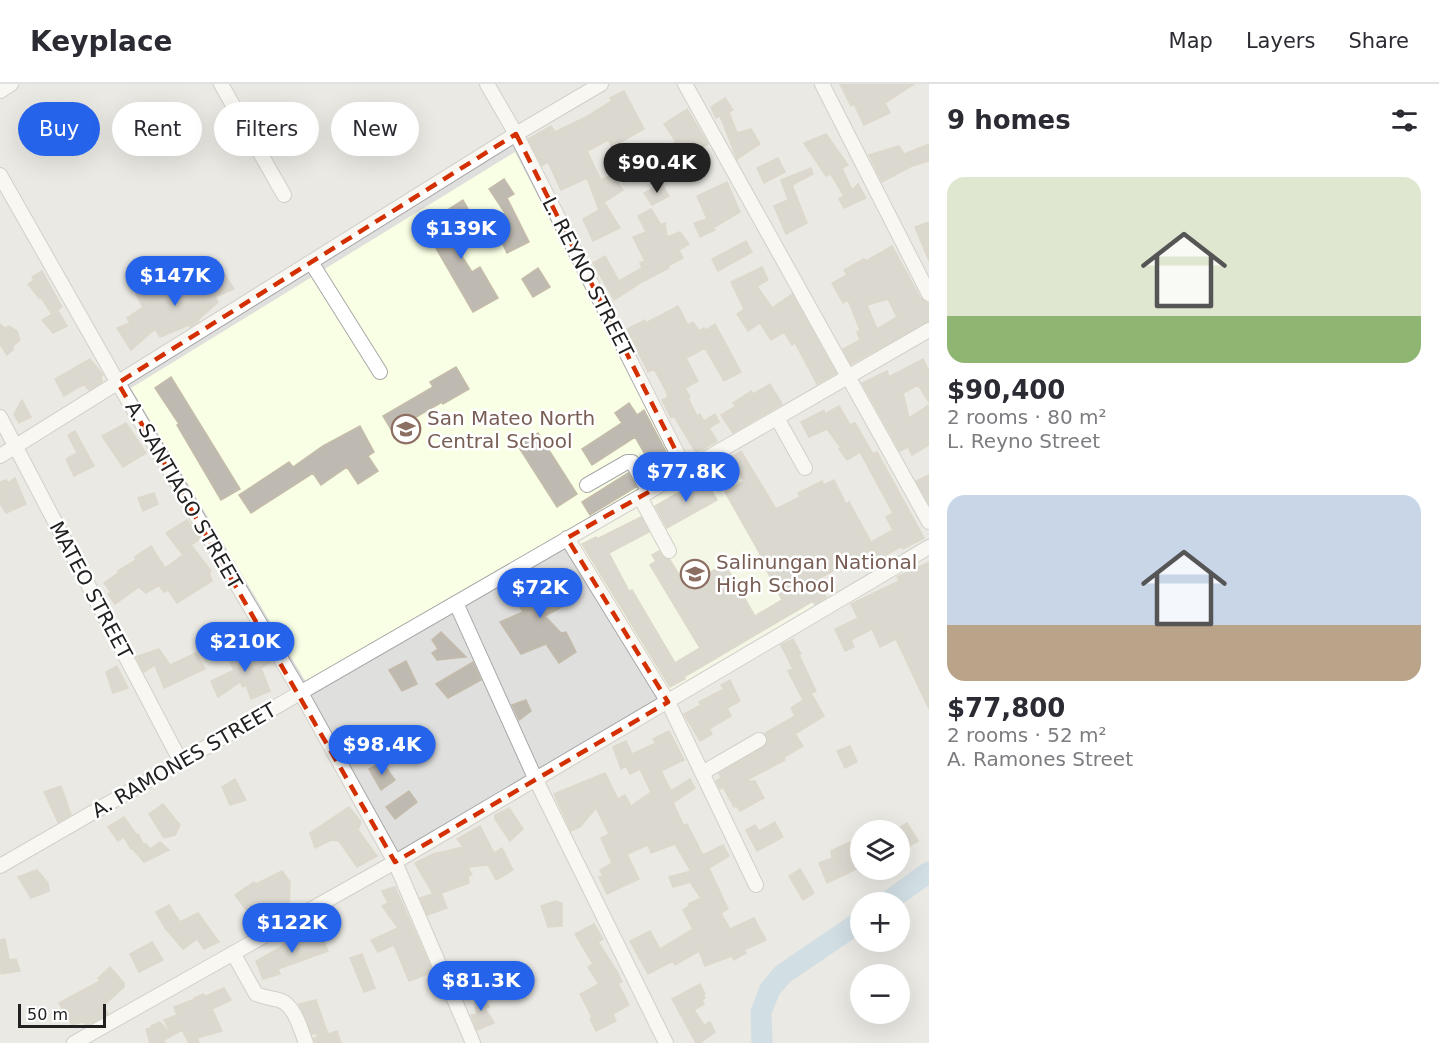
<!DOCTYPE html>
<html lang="en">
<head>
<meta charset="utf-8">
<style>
  body { margin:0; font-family:"DejaVu Sans",sans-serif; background:#f2f2f3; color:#2b2b33; height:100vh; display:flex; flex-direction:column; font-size:22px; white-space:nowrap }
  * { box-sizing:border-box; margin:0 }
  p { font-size:20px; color:#7c7c81 }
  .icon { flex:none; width:33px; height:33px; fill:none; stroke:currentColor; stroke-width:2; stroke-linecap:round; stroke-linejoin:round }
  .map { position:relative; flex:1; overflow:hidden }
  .side { display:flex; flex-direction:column; background:#fff; width:510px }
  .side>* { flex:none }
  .hud { position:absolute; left:18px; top:18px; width:570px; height:54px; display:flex; gap:12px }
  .tools { position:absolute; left:850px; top:736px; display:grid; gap:12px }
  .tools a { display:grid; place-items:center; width:60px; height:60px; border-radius:50%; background:#fff; box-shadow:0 6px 24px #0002; font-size:30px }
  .scale { position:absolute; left:18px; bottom:15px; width:88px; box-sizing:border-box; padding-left:6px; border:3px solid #212121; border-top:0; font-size:16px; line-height:21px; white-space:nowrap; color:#212121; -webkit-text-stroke:4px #fff; paint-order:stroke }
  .price { position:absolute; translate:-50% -51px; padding:0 14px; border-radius:21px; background:#2563eb; color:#fff; font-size:20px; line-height:39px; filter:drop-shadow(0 2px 3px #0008) }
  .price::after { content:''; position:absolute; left:50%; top:36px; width:18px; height:14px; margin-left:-9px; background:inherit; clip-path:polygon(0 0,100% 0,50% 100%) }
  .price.selected { background:#222; color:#fff }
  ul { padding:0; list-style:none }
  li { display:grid; align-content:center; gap:12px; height:318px; padding:0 18px }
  li span { display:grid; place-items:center; height:186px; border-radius:18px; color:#555 }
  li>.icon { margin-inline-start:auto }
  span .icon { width:108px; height:108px; fill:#fffc; stroke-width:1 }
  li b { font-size:26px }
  h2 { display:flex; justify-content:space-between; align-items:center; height:72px; padding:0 18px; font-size:26px }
  .pill { padding:0 21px; border-radius:27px; background:#fff; box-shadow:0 6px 24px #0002; font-size:21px; line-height:54px }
  .pill.selected { background:#2563eb; color:#fff }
  header { display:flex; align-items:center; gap:36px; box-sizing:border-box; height:84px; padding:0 30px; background:#fff; border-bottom:2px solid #e1e1e2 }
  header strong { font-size:28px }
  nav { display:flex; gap:33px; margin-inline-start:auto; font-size:21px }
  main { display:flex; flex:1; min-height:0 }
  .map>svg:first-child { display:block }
  .residential { fill:#dfdfde; fill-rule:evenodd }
  .education { fill:#f9ffe4 }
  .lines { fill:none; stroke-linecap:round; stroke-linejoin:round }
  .river { stroke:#a8c7e0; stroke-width:21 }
  .building { fill:#bfbab1; stroke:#c4bbaa; stroke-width:1.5; fill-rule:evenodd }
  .minor-casing { stroke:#a8a8a8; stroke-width:16 }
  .minor { stroke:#fff; stroke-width:14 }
  .marked { fill:none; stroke:#d32f00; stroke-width:4.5; stroke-dasharray:12 8; stroke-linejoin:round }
  .labels { text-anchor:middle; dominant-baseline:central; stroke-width:5; stroke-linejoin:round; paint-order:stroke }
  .street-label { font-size:20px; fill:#212121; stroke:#fff }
  .education-label { font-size:20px; fill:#785e54; stroke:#fff; text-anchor:start }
</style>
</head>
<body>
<header>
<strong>Keyplace</strong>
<nav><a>Map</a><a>Layers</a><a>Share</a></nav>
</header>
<main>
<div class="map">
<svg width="929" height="959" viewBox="0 0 929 959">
  <rect width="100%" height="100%" fill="#f2f1e8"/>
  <!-- residential -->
  <path class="residential" d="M0,0H929V959H0ZM861,747H900V786H861ZM861,819H900V858H861ZM861,891H900V930H861Z"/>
  <!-- education -->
  <path class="education" d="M515,68L679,385L306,598L131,304Z
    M725,368L814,522L668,612L575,458Z"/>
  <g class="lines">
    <!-- river -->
    <path class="river" d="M886,819L929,788
      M762,959L761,928L770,905L783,890L861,837"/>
  </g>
  <!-- building -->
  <path class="building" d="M840,0H914L885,19L890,29L864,41L854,20L851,22Z
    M624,7L644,45L612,63L608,56L587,67L601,96L612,91L623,106L604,118L620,144L593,157L583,135L599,126L587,94L561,106L548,78L542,82L528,55L551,42L555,48L586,33L612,17L610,14Z
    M725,14L733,26L729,28L737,49L751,45L760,60L737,75L720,32L716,34L711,23Z
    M687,25L708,60L682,75L673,60L676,58L664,40Z
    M826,50L848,81L842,84L852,106L858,100L866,114L844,124L839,115L844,112L831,90L826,92L804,59Z
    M929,60V77L912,82L882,98L869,71L899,62L904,70Z
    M778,74L785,88L764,99L757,84Z
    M811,84L813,90L792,101L807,139L786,150L774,122L788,116L781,96Z
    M504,95L514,110L507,114L529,158L507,169L498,150L492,153L484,140L505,129L489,105Z
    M727,98L740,128L713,144L715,146L700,153L694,139L707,135L697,112Z
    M662,100L669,112L652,121L644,109Z
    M463,116L473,134L451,147L456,156L453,158L472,188L480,183L498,214L473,228L426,147L453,132L449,125Z
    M651,125L661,141L665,139L667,153L680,148L689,160L679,166L683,174L668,182L669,184L640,199L614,216L593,179L605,172L619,197L642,184L640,179L645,177L633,153L646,148L638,132Z
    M929,138V177L915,143Z
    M746,157L752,168L718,187L712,175Z
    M892,162L920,213L929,220V237L851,280L843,265L860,256L857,248L860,246L848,216L843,219L832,199L847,191L844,186L864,175L866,177ZM888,215L897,233L877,245L867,221Z
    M217,179L234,205L215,213L218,218L198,236L199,237L190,243L189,241L160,253L155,245L131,266L117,244L130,239L127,234L143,223L136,210L154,202L160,212L181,203L182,204L207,193L201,188Z
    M762,183L768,196L757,202L772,224L792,210L836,289L817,300L795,259L792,261L784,248L771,256L760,239L748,247L737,230L744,225L731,198Z
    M538,184L550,203L533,213L522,195Z
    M42,187L62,223L51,229L41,213L39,214L28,200L34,196L32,193Z
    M678,222L688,241L693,238L699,247L704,244L706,246L715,240L741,288L724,297L705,264L686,274L698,297L685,304L690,313L688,314L697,332L700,330L704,337L715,330L719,338L709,344L717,357L696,369L674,332L671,334L662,316L668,313L666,307L654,285L648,288L627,245L645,236L646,239Z
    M58,227L67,242L53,249L42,236Z
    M0,240L5,244L9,242L17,247L20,256L13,262V266L7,271L0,260Z
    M90,275L103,291L101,293L102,298L89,306L84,300L64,312L55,295Z
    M923,275L929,287V318L918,301L903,309L909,334L929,321V361L912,371L908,363L900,367L862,299L887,287L889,293Z
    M456,283L469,305L443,320L442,318L392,347L383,332L433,303L430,298Z
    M171,293L240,405L221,416L177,341L179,340L155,304Z
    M770,300L782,320L733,349L721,331L736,322L733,319L751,307L753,310Z
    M22,316L31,333L19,339L14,330Z
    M629,319L637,331L644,326L674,383L652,395L646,384L651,381L635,353L592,381L582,365L622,339L615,329Z
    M839,322L850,341L855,339L873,370L877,368L924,454L903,465L902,462L879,475L873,465L816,496L826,513L815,520L813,517L684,593L685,595L670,603L582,460L596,453L597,455L641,433L649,448L609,469L629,507L632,506L675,579L700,564L650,481L656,477L652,471L659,467L664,474L670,476L686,502L725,480L755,532L782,516L759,471L760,470L725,408L744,397L730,374L741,367L776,425L800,413L798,409L822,397L824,401L834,396L846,420L849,418L871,458L893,446L886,433L893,429L860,368L847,376L839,365L841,364L827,345L809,353L801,338L824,326L825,330Z
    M126,339L146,369L123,383L102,352Z
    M360,342L374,368L368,372L378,387L358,400L347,383L321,401L313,389L251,429L239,411L289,378L293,383L323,362Z
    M75,347L94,382L74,392L66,375L77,369L68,351Z
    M538,349L577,410L557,423L518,362Z
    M628,389L636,403L590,431L582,418Z
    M929,391V420L916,397Z
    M15,394L26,420L6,429L0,419V398L6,396L8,399Z
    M704,394L717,416L667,444L655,422Z
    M154,409L158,420L143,427L138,414Z
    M187,436L200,455L191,461L211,487L209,488L212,497L177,519L168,506L164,508L159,501L146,509L139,503L115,520L108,510L111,508L104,499L118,489V487L136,476L135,473L140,469L151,462L165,484L183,471L166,449Z
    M929,478V625L896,555L880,563L872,545L851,556L854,563L845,567L835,545L858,534L851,520L899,497L897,493Z
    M526,494L538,512L565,495L578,514L545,532L561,549L566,548L576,568L559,579L546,560L521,570L500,538L523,528L509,505Z
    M441,548L466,573L437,576L432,569L438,565L432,556Z
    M793,555L801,570L799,571L816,607L811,609L824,632L795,650L803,662L784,673L785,676L745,697H755L764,714L740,727L737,722L734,723L723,703L720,705L716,697L721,694L719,689L764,663L768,657L765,649L795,632L791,624L803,616L788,587L793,585L781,561Z
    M246,563L252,570L265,565L268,572L271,578L261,584L270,607L251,615L246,601L243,603L240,598L218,613L211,597L234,586L226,571Z
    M159,565L170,581L196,569L205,585L164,604L155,581L144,588L136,573Z
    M406,577L417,600L402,607L389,586Z
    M473,578L481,596L448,614L436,600Z
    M117,582L128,604L113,609L106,588Z
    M730,596L740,617L727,624L731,632L709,645L712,650L700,657L684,630L701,621L699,618L724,605L721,601Z
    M526,616L531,627L519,636L512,621Z
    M669,647L684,676L661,687L671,707L690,695L695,704L673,719L684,742L687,740L703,771L723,761L729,772L709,784L728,825L721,829L730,845L754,834L766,856L744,866L746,869L734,876L732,872L705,882L699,867L675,881L673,877L648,890L630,857L650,847L660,865L693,845L683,826L689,822L688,820L701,814L690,798L673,803L669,793L691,787L675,760L651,769L648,761L627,770L639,795L607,810L599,793L603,792L600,786L612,779L601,754L609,750L596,724L580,743L571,747L554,710L605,689L618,715L625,711L631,722L651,708L640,685L630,690L626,682L621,685L613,663L626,657L632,670L656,659L653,655Z
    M399,649L407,663L383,675L375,665Z
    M850,662L857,678L845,684L837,667Z
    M382,678L395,696L381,706L369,685Z
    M235,695L246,716L230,721L222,703Z
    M61,702L71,731L58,738L44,708Z
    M409,707L417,718L395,735L386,723Z
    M163,720L180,741L175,751L164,754L149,730Z
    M349,723L361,738L358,746L377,772L357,783L339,757L331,756L315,764L310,749Z
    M509,724L523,745L510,757L495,735V731Z
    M124,733L136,750H138L144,761L146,760L150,765L160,758L169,766L144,778L132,764L131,765L124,753L118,757L108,743Z
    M775,738L783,753L757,767L746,746L755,741L759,747Z
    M907,739L918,757L906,764L900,753V747L896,746Z
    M480,742L494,769L502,764L513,786L496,796L488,781L468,783L472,791L468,792L469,799L441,809L447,824L427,831L420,814L433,810L415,779L433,770L463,763L457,755Z
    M850,758L861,778V783L827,799L819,779L832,774L831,767Z
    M800,785L814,809L803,816L789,792Z
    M37,786L48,799L49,807L31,814L18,793Z
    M282,787L290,798L289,825L274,820L253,835L235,811L254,798L256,800Z
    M395,803L433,888L409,897L394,861L378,868L371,856L398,844L382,822L388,819L382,807Z
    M555,817L562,819V842L548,843L541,822Z
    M169,821L180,838L198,829L219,858L204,865L197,855L183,865L165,844L156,828Z
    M594,840L603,855L598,858L618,889L622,898L618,899L629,921L613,930L616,937L596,947L590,935L592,933L580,910L599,900L588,883L593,880L575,850Z
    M319,847L328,867L278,885L280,890L263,895L256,877L283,862V860Z
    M5,855L9,876L16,875L20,887L1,890L0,856Z
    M152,858L163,876L139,888L130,870Z
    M362,870L375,904L364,908L350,874Z
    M110,883L124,899V903L103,922L108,930L86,942L83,938L72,941L59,919L100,897L98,894Z
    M700,900L705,910L703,911L705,914L702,916L704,920L694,926L704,941L710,938L715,948L700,959H696L672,915Z
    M224,904L231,916L212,925L222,947L197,954L199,959H189L182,946L164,956L165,959H150L146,945L151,944V942L160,938L171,950L164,936L177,931L174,923L195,915L194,914L203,910L206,912Z
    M472,904L477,910L481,907L489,923L485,924L494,939L477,946L471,931L477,930Z
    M316,916L328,950L337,947L341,959H315L314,954L318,953L316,949L312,950L299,920Z"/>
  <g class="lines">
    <!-- minor casing -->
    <g class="minor-casing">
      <path id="minor" d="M221,0L284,111
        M487,0L516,50L686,387
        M685,0L929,438
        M822,0L929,210
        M0,7L11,0
        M0,91L118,299L301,609L395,778L473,959
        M311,178L380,288
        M0,333L181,678
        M777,334L805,384
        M0,372L516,50L601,0
        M587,401L627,378H632L649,408
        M640,413L669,467
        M567,454L668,618L756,801
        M456,519L536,696L666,959
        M702,689L759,656
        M0,782L929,246
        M233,869L256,910C263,913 271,914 279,916C295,921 300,944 306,959
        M74,959L395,778L929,463"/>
    </g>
    <!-- minor -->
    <use href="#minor" class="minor"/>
  </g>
  <!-- marked area -->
  <path d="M0 0H929V959H0ZM516,50L686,387L567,454L668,618L395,778L118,299Z" fill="#f2f1e8" fill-opacity=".55" fill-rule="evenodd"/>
  <path class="marked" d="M516,50L686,387L567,454L668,618L395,778L118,299Z"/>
  <!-- icons -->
  <defs>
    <g id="school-ring" transform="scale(1.5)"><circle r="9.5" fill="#fff" stroke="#8d6e63" stroke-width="1.5"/><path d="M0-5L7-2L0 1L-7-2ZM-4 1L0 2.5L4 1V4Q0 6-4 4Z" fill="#8d6e63"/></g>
  </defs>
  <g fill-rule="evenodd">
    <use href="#school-ring" x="406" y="345"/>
    <use href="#school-ring" x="695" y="490"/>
  </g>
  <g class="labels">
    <!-- street labels -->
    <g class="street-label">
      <text transform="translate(588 193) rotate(63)">L. REYNO STREET</text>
      <text transform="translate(184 411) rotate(60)">A. SANTIAGO STREET</text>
      <text transform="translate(91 506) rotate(62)">MATEO STREET</text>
      <text transform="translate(184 676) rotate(-30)">A. RAMONES STREET</text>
    </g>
    <!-- education labels -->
    <g class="education-label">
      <text x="427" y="334">San Mateo North<tspan x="427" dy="23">Central School</tspan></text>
      <text x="716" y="478">Salinungan National<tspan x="716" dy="23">High School</tspan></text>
    </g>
  </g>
</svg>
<div class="tools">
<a><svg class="icon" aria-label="layers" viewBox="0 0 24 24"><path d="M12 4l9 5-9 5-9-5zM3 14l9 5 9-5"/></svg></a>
<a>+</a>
<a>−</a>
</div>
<div class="scale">50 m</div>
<b class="price selected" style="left:657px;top:110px">$90.4K</b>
<b class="price" style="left:461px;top:176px">$139K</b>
<b class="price" style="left:175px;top:223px">$147K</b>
<b class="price" style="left:686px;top:419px">$77.8K</b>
<b class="price" style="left:540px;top:535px">$72K</b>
<b class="price" style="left:245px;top:589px">$210K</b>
<b class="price" style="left:382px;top:692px">$98.4K</b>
<b class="price" style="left:292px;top:870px">$122K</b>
<b class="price" style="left:481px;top:928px">$81.3K</b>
<div class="hud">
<a class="pill selected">Buy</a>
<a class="pill">Rent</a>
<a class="pill">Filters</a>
<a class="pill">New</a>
</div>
</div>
<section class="side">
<h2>9 homes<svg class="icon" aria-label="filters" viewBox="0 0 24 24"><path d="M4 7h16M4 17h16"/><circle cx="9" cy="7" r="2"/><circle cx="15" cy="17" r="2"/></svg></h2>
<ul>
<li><span style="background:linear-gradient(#dfe7d0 75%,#8fb573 0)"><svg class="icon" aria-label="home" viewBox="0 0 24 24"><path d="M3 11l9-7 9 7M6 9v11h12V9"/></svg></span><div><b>$90,400</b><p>2 rooms · 80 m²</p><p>L. Reyno Street</p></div></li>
<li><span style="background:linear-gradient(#c9d6e8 70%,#b9a48a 0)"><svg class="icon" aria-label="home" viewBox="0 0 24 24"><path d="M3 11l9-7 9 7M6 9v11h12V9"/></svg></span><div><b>$77,800</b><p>2 rooms · 52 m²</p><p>A. Ramones Street</p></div></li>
</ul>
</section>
</main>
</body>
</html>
